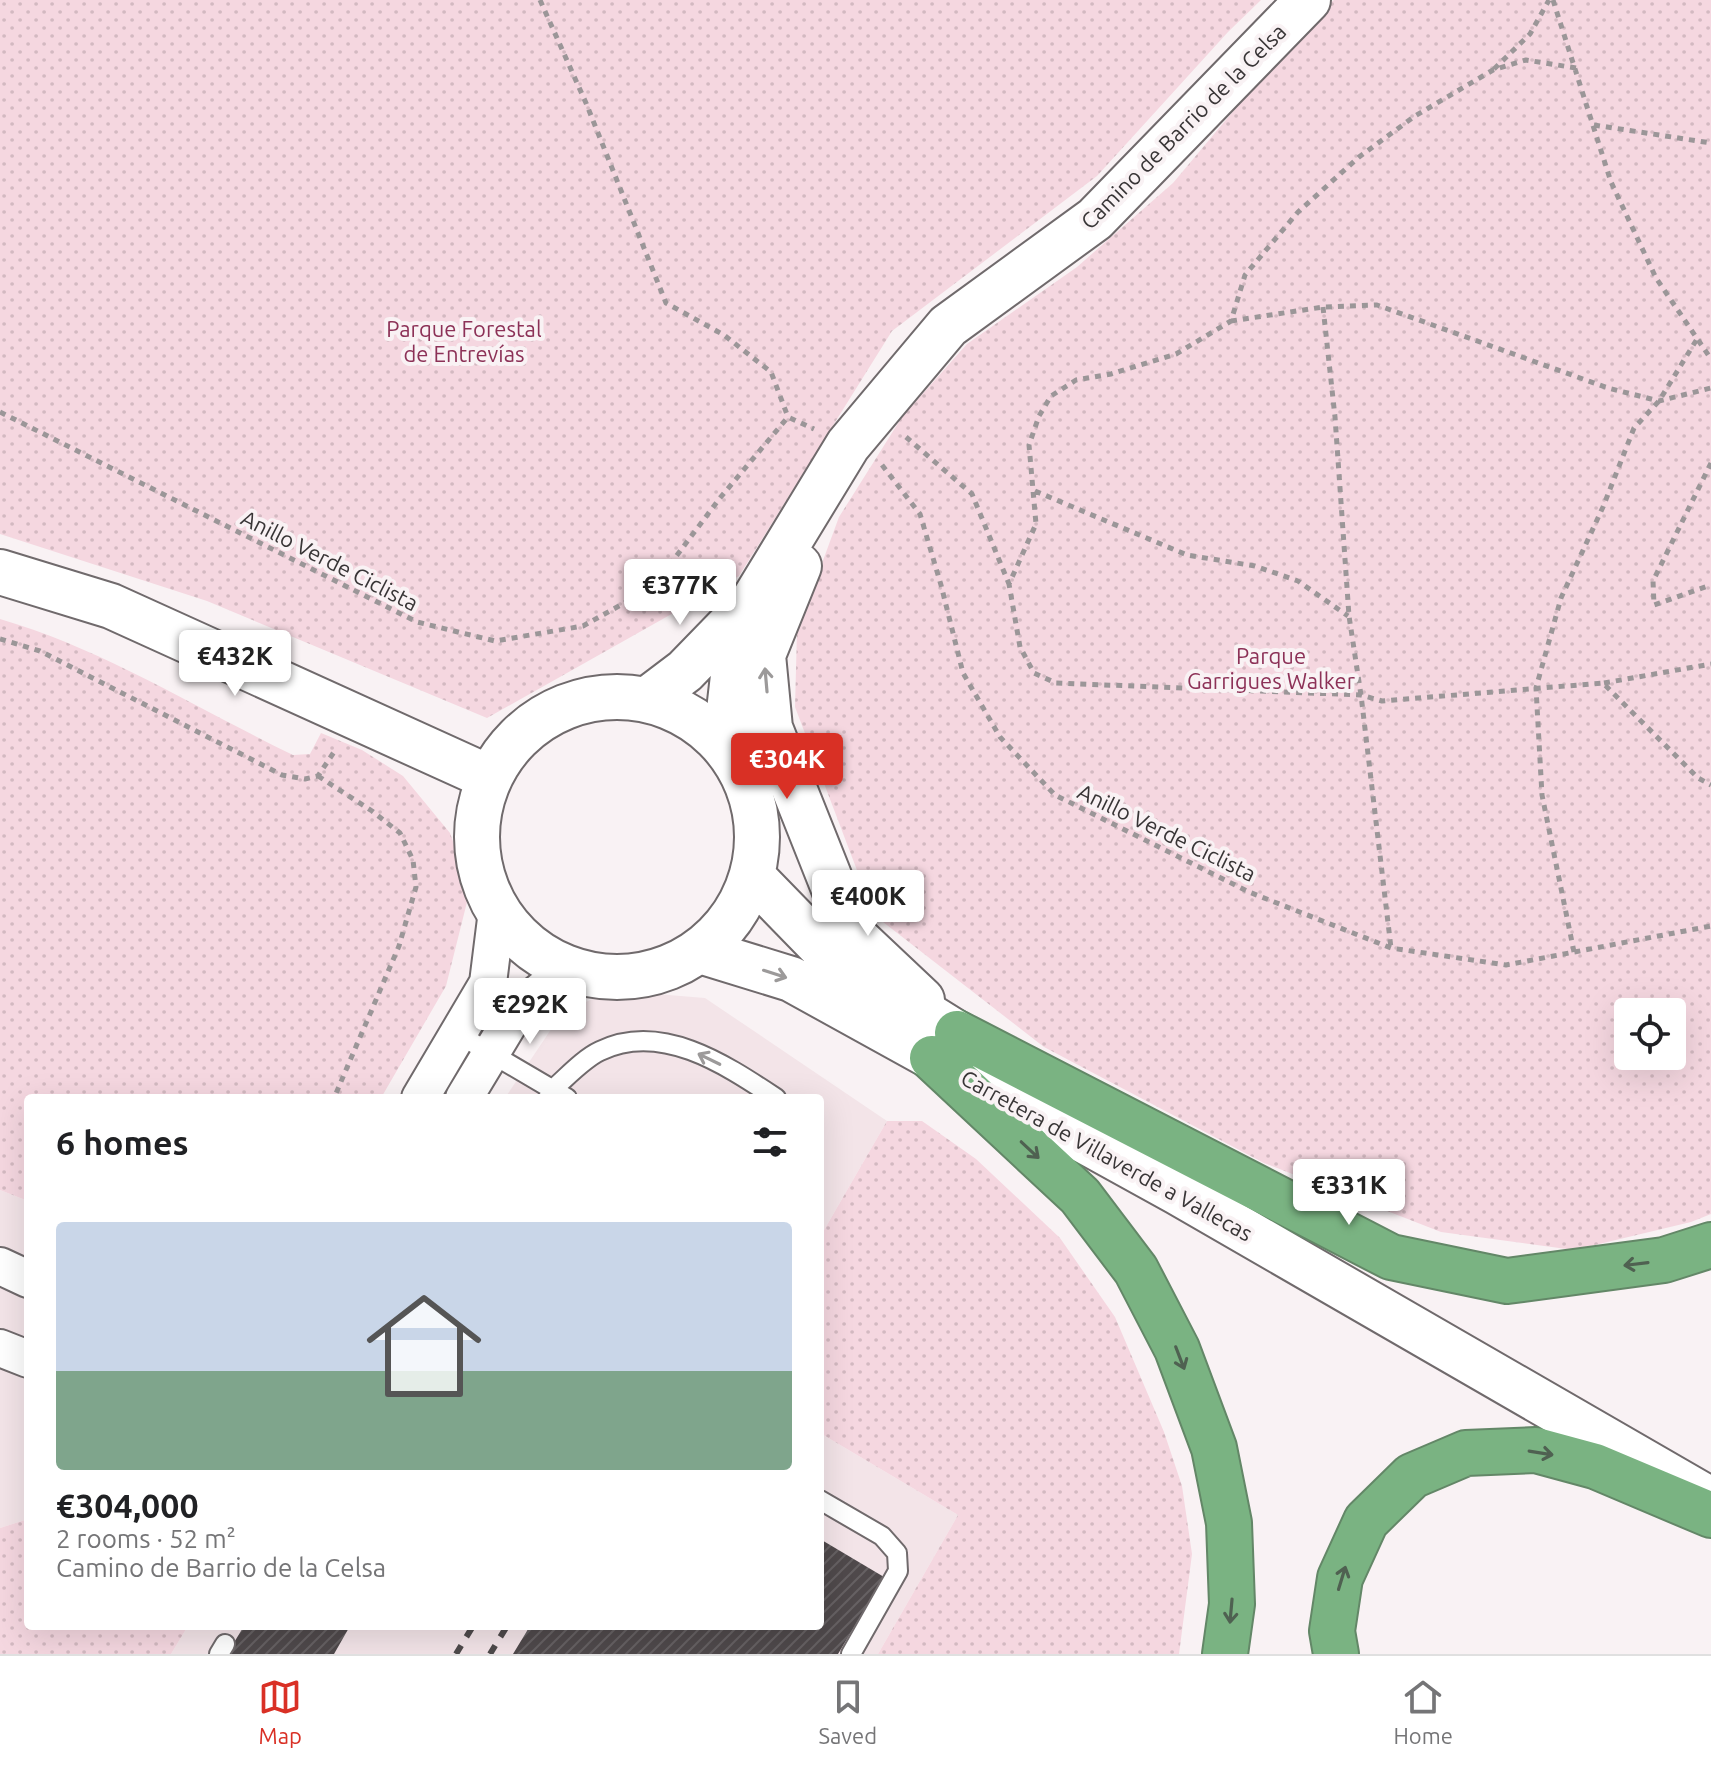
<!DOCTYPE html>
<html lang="en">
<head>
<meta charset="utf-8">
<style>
  body { margin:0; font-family:Ubuntu,sans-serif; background:#f6f6f6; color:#202124; height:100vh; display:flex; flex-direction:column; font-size:30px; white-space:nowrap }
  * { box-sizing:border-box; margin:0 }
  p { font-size:26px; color:#757577 }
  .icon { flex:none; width:44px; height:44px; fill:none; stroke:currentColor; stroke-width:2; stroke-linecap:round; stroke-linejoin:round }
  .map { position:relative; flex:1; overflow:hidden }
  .details { position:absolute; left:24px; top:1094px; width:800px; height:536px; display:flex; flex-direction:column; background:#fff; border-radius:8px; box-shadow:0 8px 32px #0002 }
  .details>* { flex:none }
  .fabs { position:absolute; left:1614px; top:998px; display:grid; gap:16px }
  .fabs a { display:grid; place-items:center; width:72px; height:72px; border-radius:8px; background:#fff; box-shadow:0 8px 32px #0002; font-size:40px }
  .price { position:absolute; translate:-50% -68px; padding:0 18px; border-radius:8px; background:#fff; color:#222; font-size:26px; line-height:52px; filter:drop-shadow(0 2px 4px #0008) }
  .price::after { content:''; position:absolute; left:50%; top:48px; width:24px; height:18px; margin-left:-12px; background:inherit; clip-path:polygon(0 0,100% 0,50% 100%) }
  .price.current { background:#d93025; color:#fff }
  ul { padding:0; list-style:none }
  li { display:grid; align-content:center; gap:16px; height:424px; padding:0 32px }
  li+li { border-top:2px solid #e0e0e0 }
  li span { display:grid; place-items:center; height:248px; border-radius:8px; color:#555 }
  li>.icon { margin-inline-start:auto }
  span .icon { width:144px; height:144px; fill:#fffc; stroke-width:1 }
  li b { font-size:34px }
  h2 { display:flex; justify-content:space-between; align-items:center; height:96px; padding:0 32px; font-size:34px }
  .dock { display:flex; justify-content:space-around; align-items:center; height:112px; border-top:2px solid #e0e0e0; background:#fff; font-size:22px; color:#757577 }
  .dock a { display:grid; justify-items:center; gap:4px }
  .dock .current { color:#d93025 }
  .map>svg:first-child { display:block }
  .built { fill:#f3e4e8 }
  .grass { fill:url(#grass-dots); fill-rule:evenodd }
  .building { fill:url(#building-hatch) }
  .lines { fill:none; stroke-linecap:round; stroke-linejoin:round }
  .service-casing { stroke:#706a6c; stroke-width:22 }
  .minor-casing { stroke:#706a6c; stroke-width:40 }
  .tertiary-casing { stroke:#706a6c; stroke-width:48 }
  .secondary-casing { stroke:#706a6c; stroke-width:48 }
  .motorway-casing { stroke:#638767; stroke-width:48 }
  .path { stroke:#9b9698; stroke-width:5; stroke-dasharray:6 6; stroke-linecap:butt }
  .service { stroke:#fff; stroke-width:18 }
  .minor { stroke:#fff; stroke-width:36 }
  .tertiary { stroke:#fff; stroke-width:44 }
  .secondary { stroke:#fff; stroke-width:44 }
  .motorway { stroke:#7ab382; stroke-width:44 }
  .rail { stroke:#4e4a4b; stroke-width:6; stroke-dasharray:10 10; stroke-linecap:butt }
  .oneway { stroke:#9c9a9a }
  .oneway2 { stroke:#4f6151 }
  .labels { text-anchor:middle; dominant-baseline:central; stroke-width:8; stroke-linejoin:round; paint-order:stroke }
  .street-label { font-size:22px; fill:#383536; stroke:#f9f2f4 }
  .park-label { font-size:22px; fill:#8c3157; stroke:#f9f2f4 }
</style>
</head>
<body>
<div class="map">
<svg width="1711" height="1654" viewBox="0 0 1711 1654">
  <defs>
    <pattern id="grass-dots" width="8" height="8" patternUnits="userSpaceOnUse" patternTransform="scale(2)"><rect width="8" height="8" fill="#f5d7e0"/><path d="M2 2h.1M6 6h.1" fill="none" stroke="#d3b9c1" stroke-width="1.8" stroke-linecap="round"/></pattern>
    <pattern id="building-hatch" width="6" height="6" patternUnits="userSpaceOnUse" patternTransform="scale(2)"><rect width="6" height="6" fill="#4f494b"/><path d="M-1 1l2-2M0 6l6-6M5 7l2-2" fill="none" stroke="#666163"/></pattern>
  </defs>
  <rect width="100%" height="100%" fill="#f9f2f4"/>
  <!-- built -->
  <path class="built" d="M644,993L705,998L887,1121L820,1237V1098H505L562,1013L601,995Z
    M0,1190L28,1201V1519L0,1528Z
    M820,1433L958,1515L878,1654H171L188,1626H820Z"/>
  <!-- grass -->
  <path class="grass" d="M0,0H1261L1228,32L1097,176L892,331L739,576L487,718L207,601L0,534Z
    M1334,0H1711V1214L1691,1222L1574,1250L1441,1232L1264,1163L1044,1047L874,915L795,707L797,631L839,517L902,417L967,344L1077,267L1173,183L1314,15ZM1628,1012H1672V1056H1628Z
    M0,619C103,649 196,708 293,755L310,754L321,733L362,750L403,776L450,833L470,890L446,986L381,1098H28V1201L0,1190Z
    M887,1121H922L976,1159L1060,1238L1115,1317L1164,1432L1182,1486L1192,1554L1179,1654H878L958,1515L820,1433V1237Z
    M28,1519V1626H188L171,1654H0V1528Z"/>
  <!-- building -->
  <path class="building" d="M820,1539L884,1577L838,1654H513L530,1626H820Z
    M244,1626H350L334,1654H227Z"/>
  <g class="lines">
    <!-- service casing -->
    <g class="service-casing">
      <path id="service" d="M458,1034L567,1098
        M548,1098L552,1090C567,1077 583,1059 600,1051C661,1021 726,1065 776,1098
        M820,1500L882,1536L897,1553L898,1571L851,1654
        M219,1654L225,1644"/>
    </g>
    <!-- minor casing -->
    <g class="minor-casing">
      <path id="minor" d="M420,1098L488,983L497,911
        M464,1098L517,1010L568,969
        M0,1266L28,1279
        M0,1348L28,1359"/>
    </g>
    <!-- tertiary casing -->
    <g class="tertiary-casing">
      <path id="tertiary" d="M799,566L763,655L770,728L852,934L922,1000
        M648,699L685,671L753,601L848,445L948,326L1095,219L1308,0
        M725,746L734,667L750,611"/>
    </g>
    <!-- secondary casing -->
    <g class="secondary-casing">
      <path id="secondary" d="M0,572L111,606L488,777
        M477 837a140 140 0 1 1 280 0a140 140 0 1 1-280 0Z
        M753,877L826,952L990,1054
        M700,951L791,979L1177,1192L1702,1495"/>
    </g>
    <!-- motorway casing -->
    <g class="motorway-casing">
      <path id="motorway" d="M957,1033L1391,1257L1507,1281L1664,1260L1711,1245
        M932,1058L1080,1196L1136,1270L1177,1349L1214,1448L1229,1523L1232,1604L1225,1654
        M1336,1654L1332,1631L1340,1578L1366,1521L1412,1476L1466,1453L1536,1450L1595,1466L1711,1515"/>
    </g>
    <!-- path -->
    <path class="path" d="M540,0L586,103L666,303L724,335L771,372L788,417
      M1553,0L1611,182L1656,278L1711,359
      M1576,68L1526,60L1493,70L1415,116L1359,157L1298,212L1245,275L1231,321L1176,354L1111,374L1076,380L1051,396L1039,416L1029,445L1036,524L1009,584L1020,647L1034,673L1056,683L1361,695L1382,701L1603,683L1698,778L1711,785
      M1494,69L1530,34L1549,0
      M1594,125L1711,143
      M1323,307L1335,417L1349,616L1361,695L1391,948
      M1231,321L1323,307L1377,305L1608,388L1659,401L1711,388
      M0,412L417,622L495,641L583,626L653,587L720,498L788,417L814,429
      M906,437L972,494L1009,584
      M1711,463L1653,581L1654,605L1711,585
      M882,465L920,514L941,585L963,673L1000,737L1055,795L1249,892L1391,948L1506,965L1711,926
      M1035,491L1187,555L1255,566L1298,581L1348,616
      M0,639L40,651L282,775L305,779L318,776L336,749
      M1604,683L1711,664
      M318,776L372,811L400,833L413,860L416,887L399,946L334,1098
      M1574,952L1542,795L1536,688L1561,598L1603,507L1634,428L1659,401L1697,339"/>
    <!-- service -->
    <use href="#service" class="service"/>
    <!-- minor -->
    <use href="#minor" class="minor"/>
    <!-- tertiary -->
    <use href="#tertiary" class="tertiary"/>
    <!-- secondary -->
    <use href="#secondary" class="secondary"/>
    <!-- motorway -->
    <use href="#motorway" class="motorway"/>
    <!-- rail -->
    <path class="rail" d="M456,1654L473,1626
      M490,1654L507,1626"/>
  </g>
  <!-- one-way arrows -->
  <defs><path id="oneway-shaft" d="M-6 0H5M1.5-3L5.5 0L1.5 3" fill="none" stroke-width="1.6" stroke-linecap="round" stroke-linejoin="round" transform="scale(2)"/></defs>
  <g class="oneway">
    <use href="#oneway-shaft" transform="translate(766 680) rotate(-95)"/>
    <use href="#oneway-shaft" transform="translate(775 974) rotate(18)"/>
    <use href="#oneway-shaft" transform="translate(709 1059) rotate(-154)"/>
  </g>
  <g class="oneway2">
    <use href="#oneway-shaft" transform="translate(1030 1150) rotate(43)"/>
    <use href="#oneway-shaft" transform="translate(1636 1264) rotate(173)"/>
    <use href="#oneway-shaft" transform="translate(1180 1358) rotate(69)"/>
    <use href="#oneway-shaft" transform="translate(1541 1453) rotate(9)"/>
    <use href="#oneway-shaft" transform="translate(1342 1578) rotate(-73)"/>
    <use href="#oneway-shaft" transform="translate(1231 1611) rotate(95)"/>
  </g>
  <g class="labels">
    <!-- street labels -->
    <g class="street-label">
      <text transform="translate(1183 126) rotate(-45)">Camino de Barrio de la Celsa</text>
      <text transform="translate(330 560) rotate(27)">Anillo Verde Ciclista</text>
      <text transform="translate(1167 832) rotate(26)">Anillo Verde Ciclista</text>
      <text transform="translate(1107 1155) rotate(29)">Carretera de Villaverde a Vallecas</text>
    </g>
    <!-- park labels -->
    <g class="park-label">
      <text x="464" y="328">Parque Forestal<tspan x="464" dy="25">de Entrevías</tspan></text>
      <text x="1271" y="655">Parque<tspan x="1271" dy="25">Garrigues Walker</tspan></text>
    </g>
  </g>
</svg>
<div class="fabs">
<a><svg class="icon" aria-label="locate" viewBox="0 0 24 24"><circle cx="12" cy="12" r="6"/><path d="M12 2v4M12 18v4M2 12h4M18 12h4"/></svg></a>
</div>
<b class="price" style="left:680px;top:627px">€377K</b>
<b class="price" style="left:235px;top:698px">€432K</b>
<b class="price current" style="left:787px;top:801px">€304K</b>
<b class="price" style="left:868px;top:938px">€400K</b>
<b class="price" style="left:530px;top:1046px">€292K</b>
<b class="price" style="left:1349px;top:1227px">€331K</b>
<section class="details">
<h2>6 homes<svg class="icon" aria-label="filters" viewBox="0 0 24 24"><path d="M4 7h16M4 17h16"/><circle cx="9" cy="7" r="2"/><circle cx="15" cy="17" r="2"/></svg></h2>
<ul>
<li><span style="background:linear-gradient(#c9d6e8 60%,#7fa58c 0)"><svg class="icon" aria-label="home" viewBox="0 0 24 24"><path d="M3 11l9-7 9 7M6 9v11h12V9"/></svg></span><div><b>€304,000</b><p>2 rooms · 52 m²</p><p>Camino de Barrio de la Celsa</p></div></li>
</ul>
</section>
</div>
<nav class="dock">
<a class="current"><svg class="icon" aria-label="map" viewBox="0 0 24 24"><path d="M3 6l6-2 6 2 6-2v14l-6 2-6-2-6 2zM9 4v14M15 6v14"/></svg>Map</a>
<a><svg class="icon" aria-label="saved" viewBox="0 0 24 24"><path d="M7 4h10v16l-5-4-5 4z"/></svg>Saved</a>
<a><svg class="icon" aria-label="home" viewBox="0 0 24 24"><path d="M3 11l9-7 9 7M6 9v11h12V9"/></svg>Home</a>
</nav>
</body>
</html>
